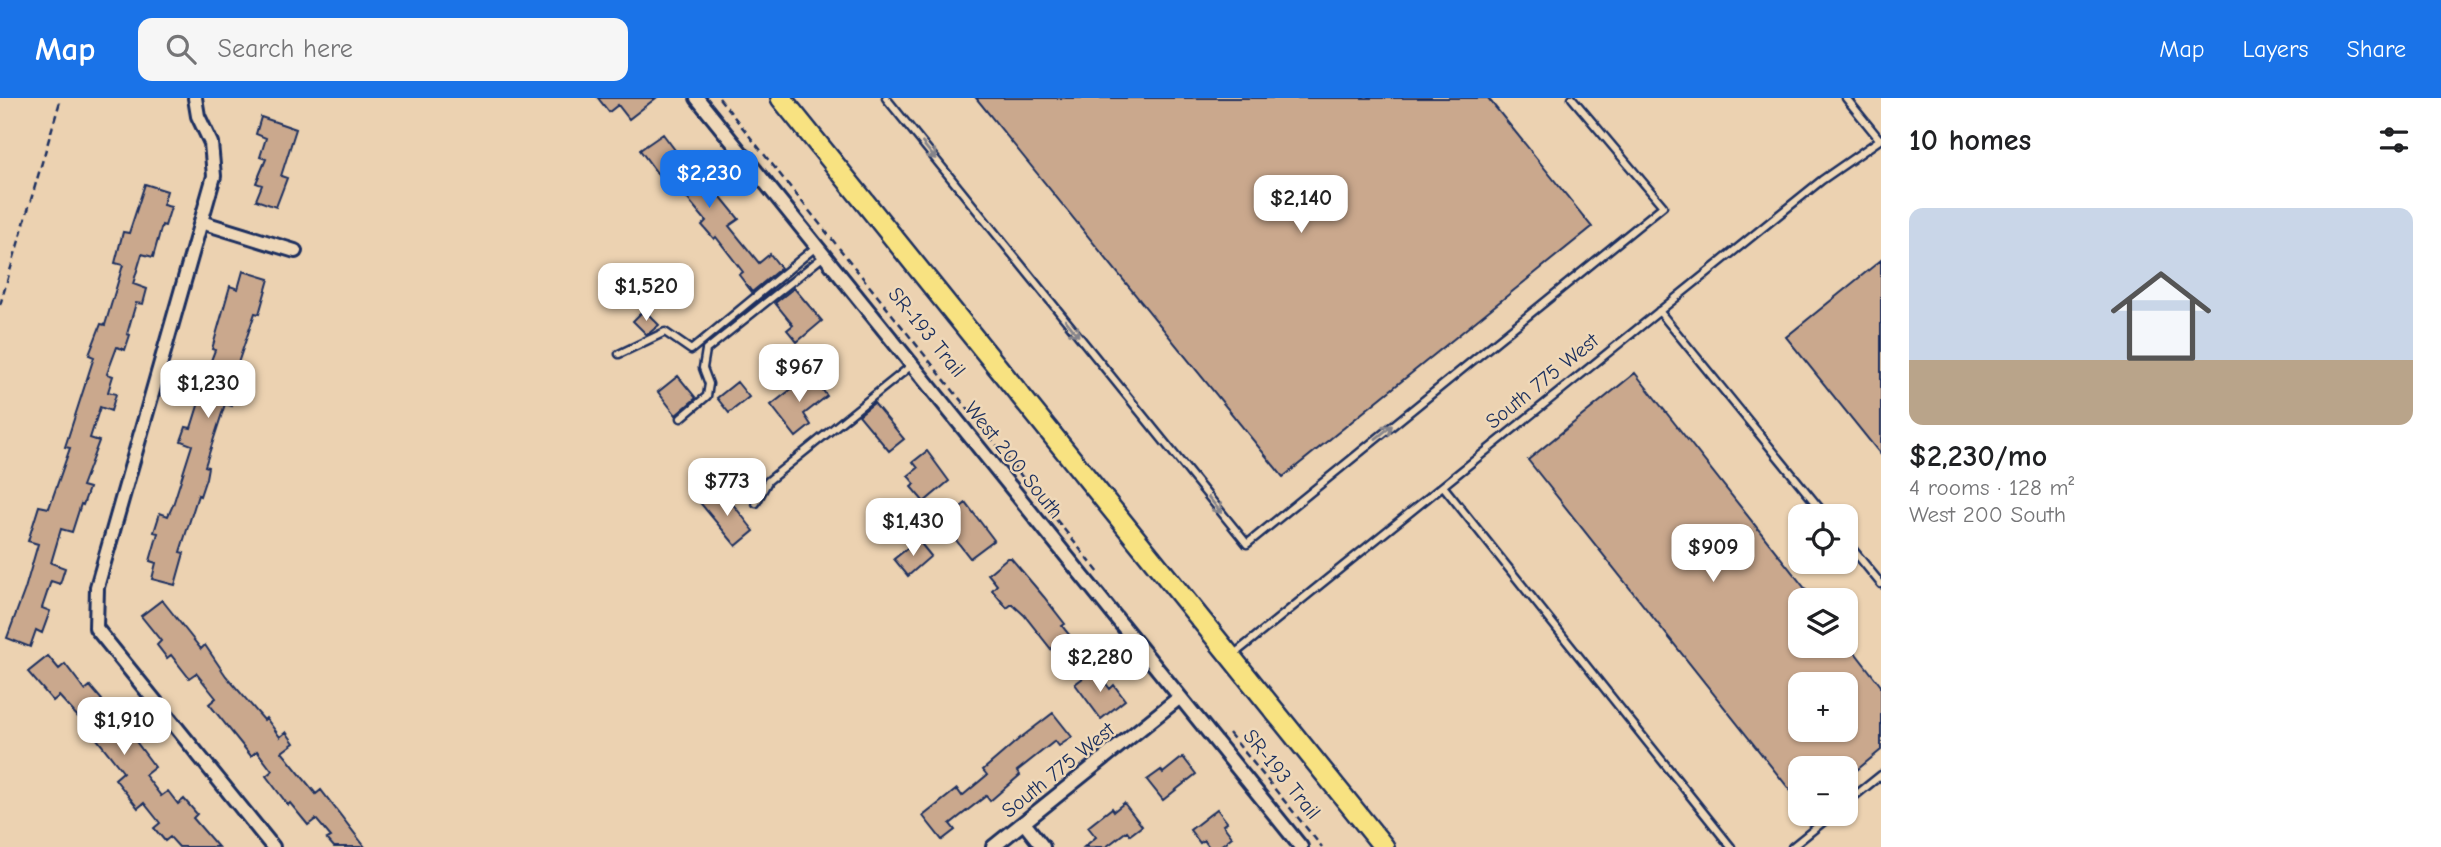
<!DOCTYPE html>
<html lang="en">
<head>
<meta charset="utf-8">
<style>
  body { margin:0; font-family:"Comic Neue",sans-serif; background:#f6f6f6; color:#202124; height:100vh; display:flex; flex-direction:column; font-size:26px; white-space:nowrap }
  * { box-sizing:border-box; margin:0 }
  p { font-size:23px; color:#757577 }
  .icon { flex:none; width:38px; height:38px; fill:none; stroke:currentColor; stroke-width:2; stroke-linecap:round; stroke-linejoin:round }
  .map { position:relative; flex:1; overflow:hidden }
  .panel { display:flex; flex-direction:column; background:#fff; width:560px }
  .panel>* { flex:none }
  .buttons { position:absolute; left:1788px; top:406px; display:grid; gap:14px }
  .buttons a { display:grid; place-items:center; width:70px; height:70px; border-radius:14px; background:#fff; box-shadow:0 2px 5px #0004; font-size:35px }
  .price { position:absolute; translate:-50% -60px; padding:0 16px; border-radius:14px; background:#fff; color:#222; font-size:23px; line-height:46px; filter:drop-shadow(0 2px 4px #0008) }
  .price::after { content:''; position:absolute; left:50%; top:42px; width:21px; height:16px; margin-left:-10px; background:inherit; clip-path:polygon(0 0,100% 0,50% 100%) }
  .price.current { background:#1a73e8; color:#fff }
  ul { padding:0; list-style:none }
  li { display:grid; align-content:center; gap:14px; height:371px; padding:0 28px }
  li+li { border-top:2px solid #e0e0e0 }
  li span { display:grid; place-items:center; height:217px; border-radius:14px; color:#555 }
  li>.icon { margin-inline-start:auto }
  span .icon { width:126px; height:126px; fill:#fffc; stroke-width:1 }
  li b { font-size:30px }
  h2 { display:flex; justify-content:space-between; align-items:center; height:84px; padding:0 28px; font-size:30px }
  header { display:flex; align-items:center; gap:42px; box-sizing:border-box; height:98px; padding:0 35px; background:#1a73e8; color:#fff }
  header strong { font-size:33px }
  nav { display:flex; gap:38px; margin-inline-start:auto; font-size:24px }
  .search { width:490px; height:63px; background:#f6f6f6; display:flex; align-items:center; gap:18px; box-sizing:border-box; padding:0 24px; border-radius:14px; color:#757577; font-size:26px }
  main { display:flex; flex:1; min-height:0 }
  .map>svg:first-child { display:block }
  .building { fill:#caa88d; stroke:#1b2f5e; stroke-width:2; fill-rule:evenodd }
  .lines { fill:none; stroke-linecap:round; stroke-linejoin:round }
  .lane-casing { stroke:#1b2f5e; stroke-width:11 }
  .street-casing { stroke:#1b2f5e; stroke-width:18 }
  .primary-casing { stroke:#1b2f5e; stroke-width:24 }
  .path { stroke:#1b2f5e; stroke-width:2.5; stroke-dasharray:7 5; stroke-linecap:butt }
  .lane { stroke:#efd8b8; stroke-width:6 }
  .street { stroke:#efd8b8; stroke-width:12 }
  .primary { stroke:#f8e281; stroke-width:19 }
  .oneway { stroke:#85848b }
  .labels { text-anchor:middle; dominant-baseline:central; stroke-width:5; stroke-linejoin:round; paint-order:stroke }
  .street-label { font-size:21px; fill:#1b2f5e; stroke:#efd8b8 }
</style>
</head>
<body>
<header>
<strong>Map</strong>
<div class="search"><svg class="icon" aria-label="search" viewBox="0 0 24 24"><circle cx="10" cy="10" r="6"/><path d="M15 15l6 6"/></svg>Search here</div>
<nav><a>Map</a><a>Layers</a><a>Share</a></nav>
</header>
<main>
<div class="map">
<svg width="1881" height="749" viewBox="0 0 1881 749">
  <rect width="100%" height="100%" fill="#ecd2b1"/>
  <filter id="ink" filterUnits="userSpaceOnUse"><feTurbulence type="fractalNoise" baseFrequency=".0143" numOctaves="2"/><feDisplacementMap in="SourceGraphic" scale="14" xChannelSelector="R" yChannelSelector="G"/><feConvolveMatrix kernelMatrix="1 2 1 2 8 2 1 2 1" color-interpolation-filters="sRGB"/></filter>
  <g filter="url(#ink)">
    <!-- building -->
    <path class="building" d="M598,0H656L629,21L618,7L609,14Z
      M976,0H1488L1592,129L1283,379Z
      M261,19L296,31L281,78L287,80L276,109L256,102L262,87L256,85L266,61L260,59L266,40L256,36Z
      M663,36L702,88L708,83L739,121L729,128L759,165L770,156L781,170L752,194L739,177L743,174L716,139L714,141L702,127L706,123L678,89L671,94L640,52Z
      M145,86L167,93L163,107L171,109L165,128L162,127L153,159L142,156L133,186L147,191L143,206L136,205L127,236L130,237L125,252L117,249L107,276L113,278L108,294L116,296L111,313L100,309L90,340L99,343L82,388L89,390L83,407L81,406L72,434L61,431L51,465L65,470L60,486L51,483L42,510L50,513L42,535L36,532L30,549L7,540L25,491L38,446L28,443L39,408L49,410L70,350L65,349L94,259L89,257L101,226L105,227L123,167L115,165L123,134L129,135Z
      M1881,162V357L1786,239Z
      M243,173L269,181L259,216L255,215L236,271L243,273L232,308L225,306L205,368L208,369L206,380L200,398L198,397L180,454L184,455L175,487L152,481L156,465L150,463L158,435L154,434L160,415L168,418L173,407L192,347L181,343L186,329L191,330L201,298L198,297L215,252L212,251L230,188L238,191Z
      M794,190L822,223L797,244L787,232L793,227L775,205Z
      M644,212L659,227L647,237L633,223Z
      M1635,275L1814,502H1801V548H1850L1881,588V652L1846,681V670H1801V706L1528,362ZM1801,586H1846V632H1801Z
      M811,276L827,298L804,316L811,327L796,339L771,307Z
      M678,278L696,300L676,317L658,294Z
      M737,284L749,299L729,315L717,300Z
      M874,305L904,341L889,353L859,317Z
      M927,353L949,383L924,404L911,389L915,386L908,378L918,370L913,364Z
      M710,391L725,410L732,405L754,433L736,448L697,401Z
      M966,405L994,442L970,460L942,424Z
      M918,442L931,458L908,478L894,461Z
      M1007,460H1011L1044,499L1065,526L1062,528L1080,550L1062,565L1024,517L1012,506L1007,510L992,492L997,487L988,476Z
      M162,502L201,551L205,547L226,578L264,622L266,620L280,639L286,634L294,645L282,654L316,696L321,692L365,749H334L327,741L331,739L316,721L308,727L290,705L288,707L266,678L272,673L257,653L251,658L209,606L216,600L196,575L189,580L171,557L167,560L157,547L161,543L141,518Z
      M48,558L59,571L65,566L85,592L90,588L102,602L95,609L111,628L119,621L155,669L145,677L161,698L168,693L178,706L184,701L197,716L193,720L218,749H179L170,739L165,743L154,730L160,725L144,705L138,710L115,681L123,674L89,631L59,598L53,603L28,574Z
      M1095,571L1110,591L1114,587L1125,602L1101,621L1075,586Z
      M1053,615L1072,639L1059,648L1055,643L1017,673L1020,677L990,703L986,698L950,726L955,732L942,742L923,718L957,691L962,698L987,677L983,672L1019,641Z
      M1183,659L1196,676L1163,702L1147,682L1161,672L1163,675Z
      M1124,705L1142,728L1130,737L1127,733L1106,749H1084L1096,739L1088,729L1112,710L1114,713Z
      M1217,711L1227,724L1223,727L1232,739L1219,749H1209L1204,742L1200,745L1190,732Z"/>
    <g class="lines">
      <!-- lane casing -->
      <g class="lane-casing">
        <path id="lane" d="M886,0L1247,446L1663,108L1572,0
          M1846,0L1880,42
          M1659,213L1826,418
          M619,256L665,234L691,252L817,148
          M681,320L707,298L709,286L703,270L706,252L824,158
          M1443,388L1731,749
          M756,405L768,383L912,267
          M1846,443L1881,486
          M1233,557L1822,82L1881,41
          M1846,705L1881,677
          M1792,749L1833,716"/>
      </g>
      <!-- street casing -->
      <g class="street-casing">
        <path id="street" d="M195,0L198,18L211,45L214,78L97,489L96,530L273,749
          M697,0L1301,749
          M201,124L295,153
          M1024,725L1043,749
          M993,749L1180,599"/>
      </g>
      <!-- primary casing -->
      <g class="primary-casing">
        <path id="primary" d="M781,0L1384,749"/>
      </g>
      <!-- path -->
      <path class="path" d="M719,0L1099,475
        M0,207L61,0
        M1229,635L1322,749"/>
      <!-- lane -->
      <use href="#lane" class="lane"/>
      <!-- street -->
      <use href="#street" class="street"/>
      <!-- primary -->
      <use href="#primary" class="primary"/>
    </g>
    <!-- one-way arrows -->
    <defs><path id="oneway-shaft" d="M-6 0H5M1.5-3L5.5 0L1.5 3" fill="none" stroke-width="1.6" stroke-linecap="round" stroke-linejoin="round" transform="scale(1.75)"/></defs>
    <g class="oneway">
      <use href="#oneway-shaft" transform="translate(929 53) rotate(51)"/>
      <use href="#oneway-shaft" transform="translate(1072 230) rotate(51)"/>
      <use href="#oneway-shaft" transform="translate(1384 334) rotate(-39)"/>
      <use href="#oneway-shaft" transform="translate(1215 407) rotate(51)"/>
    </g>
  </g>
  <g class="labels">
    <!-- street labels -->
    <g class="street-label">
      <text transform="translate(927 234) rotate(51)">SR-193 Trail</text>
      <text transform="translate(1542 283) rotate(-39)">South 775 West</text>
      <text transform="translate(1014 362) rotate(51)">West 200 South</text>
      <text transform="translate(1058 672) rotate(-39)">South 775 West</text>
      <text transform="translate(1282 676) rotate(51)">SR-193 Trail</text>
    </g>
  </g>
</svg>
<div class="buttons">
<a><svg class="icon" aria-label="locate" viewBox="0 0 24 24"><circle cx="12" cy="12" r="6"/><path d="M12 2v4M12 18v4M2 12h4M18 12h4"/></svg></a>
<a><svg class="icon" aria-label="layers" viewBox="0 0 24 24"><path d="M12 4l9 5-9 5-9-5zM3 14l9 5 9-5"/></svg></a>
<a>+</a>
<a>−</a>
</div>
<b class="price current" style="left:709px;top:112px">$2,230</b>
<b class="price" style="left:1301px;top:137px">$2,140</b>
<b class="price" style="left:646px;top:225px">$1,520</b>
<b class="price" style="left:799px;top:306px">$967</b>
<b class="price" style="left:208px;top:322px">$1,230</b>
<b class="price" style="left:727px;top:420px">$773</b>
<b class="price" style="left:913px;top:460px">$1,430</b>
<b class="price" style="left:1713px;top:486px">$909</b>
<b class="price" style="left:1100px;top:596px">$2,280</b>
<b class="price" style="left:124px;top:659px">$1,910</b>
</div>
<section class="panel">
<h2>10 homes<svg class="icon" aria-label="filters" viewBox="0 0 24 24"><path d="M4 7h16M4 17h16"/><circle cx="9" cy="7" r="2"/><circle cx="15" cy="17" r="2"/></svg></h2>
<ul>
<li><span style="background:linear-gradient(#c9d6e8 70%,#b9a48a 0)"><svg class="icon" aria-label="home" viewBox="0 0 24 24"><path d="M3 11l9-7 9 7M6 9v11h12V9"/></svg></span><div><b>$2,230/mo</b><p>4 rooms · 128 m²</p><p>West 200 South</p></div></li>
</ul>
</section>
</main>
</body>
</html>
